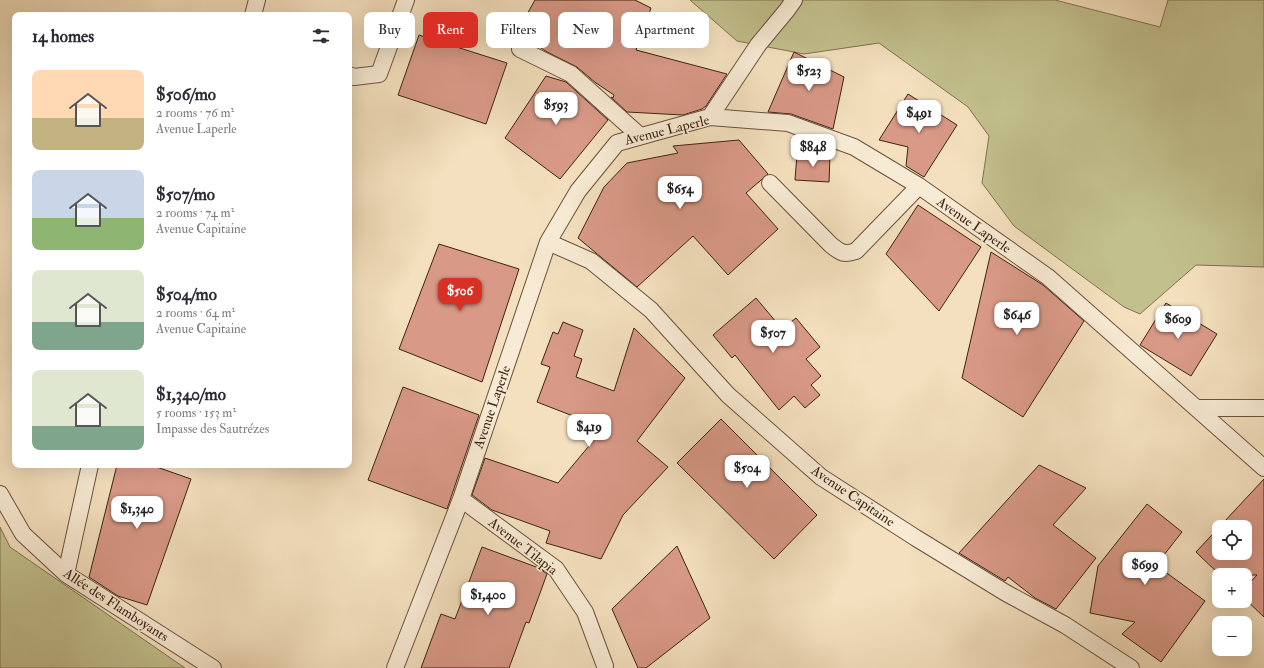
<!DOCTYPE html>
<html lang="en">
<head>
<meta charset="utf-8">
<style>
  body { margin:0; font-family:"IM FELL Double Pica",serif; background:#f7f7f7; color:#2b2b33; height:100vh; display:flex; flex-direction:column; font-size:15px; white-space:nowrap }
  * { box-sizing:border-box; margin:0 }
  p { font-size:13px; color:#7c7c81 }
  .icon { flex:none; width:22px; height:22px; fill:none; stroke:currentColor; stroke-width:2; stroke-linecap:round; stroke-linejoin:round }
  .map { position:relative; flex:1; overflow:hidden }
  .details { position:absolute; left:12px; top:12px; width:340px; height:456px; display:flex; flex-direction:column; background:#fff; border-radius:8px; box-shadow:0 4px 16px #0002 }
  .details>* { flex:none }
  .banner { position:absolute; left:364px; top:12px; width:380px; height:36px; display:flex; gap:8px }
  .tools { position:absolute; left:1212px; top:520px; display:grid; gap:8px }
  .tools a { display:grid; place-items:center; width:40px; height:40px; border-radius:8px; background:#fff; box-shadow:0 4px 16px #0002; font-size:20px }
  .price { position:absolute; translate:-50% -34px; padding:0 9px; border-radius:8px; background:#fff; color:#222; font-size:13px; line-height:26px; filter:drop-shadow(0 1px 2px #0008) }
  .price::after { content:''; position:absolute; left:50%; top:24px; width:12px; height:9px; margin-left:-6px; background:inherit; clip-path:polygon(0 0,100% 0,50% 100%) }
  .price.on { background:#d93025; color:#fff }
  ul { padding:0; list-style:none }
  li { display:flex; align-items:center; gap:12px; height:100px; padding:0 20px }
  li span { display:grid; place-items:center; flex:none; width:112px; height:80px; border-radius:8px; color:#555 }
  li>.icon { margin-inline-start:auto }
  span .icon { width:48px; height:48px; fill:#fffc; stroke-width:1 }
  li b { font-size:17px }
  h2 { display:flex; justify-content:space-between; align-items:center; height:48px; padding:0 20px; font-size:17px }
  .tag { padding:0 14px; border-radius:8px; background:#fff; box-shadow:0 4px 16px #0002; font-size:14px; line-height:36px }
  .tag.on { background:#d93025; color:#fff }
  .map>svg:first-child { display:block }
  .green { fill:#c2c08d; stroke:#807250 }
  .building { fill:#d99987; stroke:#3e2313; fill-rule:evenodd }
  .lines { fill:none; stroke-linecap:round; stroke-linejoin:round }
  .street-casing { stroke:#6c523e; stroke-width:18 }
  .street { stroke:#f8ebd5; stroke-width:16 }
  .labels { text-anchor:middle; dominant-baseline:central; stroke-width:3; stroke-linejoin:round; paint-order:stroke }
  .street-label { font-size:14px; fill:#3e2313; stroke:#f8ebd5 }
</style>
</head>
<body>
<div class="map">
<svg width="1264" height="668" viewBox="0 0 1264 668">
  <rect width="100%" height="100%" fill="#f4e0be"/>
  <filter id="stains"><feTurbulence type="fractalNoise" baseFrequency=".005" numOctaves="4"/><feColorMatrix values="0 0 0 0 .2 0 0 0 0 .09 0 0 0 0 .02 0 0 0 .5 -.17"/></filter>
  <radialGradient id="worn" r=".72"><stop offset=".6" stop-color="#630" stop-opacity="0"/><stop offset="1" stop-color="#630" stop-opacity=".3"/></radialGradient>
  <!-- green -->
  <path class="green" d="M690,0H1055L1160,27L1168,0H1264V267L1196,265L1140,314L1124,307L1014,226L982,183L989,136L968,107L879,43L804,54L737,41Z
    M0,527L10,547L185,668H0Z"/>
  <!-- building -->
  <path class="building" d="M535,0H635L651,8L636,50L727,74L706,106L702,109L683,115L627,112L611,97L613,98L614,95L596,83L577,67L547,52L517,32Z
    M419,35L507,63L486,124L398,95Z
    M794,52L844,77L833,129L791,114L768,112Z
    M546,76L566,82L608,120L560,179L505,138Z
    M908,94L957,125L924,177L906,166L908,147L879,140Z
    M739,140L768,174L746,193L778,229L728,275L693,236L637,287L578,238L604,187L627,163L678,153L673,146Z
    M797,154L830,155L829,182L795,180Z
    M918,205L981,247L939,311L886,254Z
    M439,244L519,269L482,382L399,349Z
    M991,252L1043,285L1084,321L1023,417L962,378Z
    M756,298L782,329L796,318L820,347L806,359L821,376L811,385L820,395L805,408L794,396L779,410L735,355L732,358L713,335Z
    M1166,303L1217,334L1191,376L1140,345Z
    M563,322L583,330L574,356L582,359L576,377L614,391L634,328L685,378L637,441L668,467L623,515L601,559L546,543L550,531L492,510L472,495L485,458L558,483L604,428L537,402L550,367L541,364L553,332L558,334Z
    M403,387L479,415L447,509L368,480Z
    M721,419L817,515L774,559L677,463Z
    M117,465H151L191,479L147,605L118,596L89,577Z
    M1039,465L1086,488L1053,525L1096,558L1056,609L1035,598L1008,577L1005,581L959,553Z
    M1264,479V617L1245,599V588L1257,575H1220L1196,552ZM1219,527H1245V553H1219Z
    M1147,504L1182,532L1156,565L1205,601L1161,662L1122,634L1135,622L1090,613L1098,566Z
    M677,546L710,618L646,668H638L612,609Z
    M482,547L539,568L547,574L529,623L526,622L509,668H421L441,614L455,619Z"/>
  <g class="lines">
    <!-- street casing -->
    <g class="street-casing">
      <path id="street" d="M253,15L257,0
        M520,49L571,74L640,136
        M349,75L354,77L379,74L406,0
        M710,117L758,45L787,10L794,0
        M770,183L831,245C841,253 844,255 856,251L919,186
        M548,242L591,261L651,310L728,395L821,477L916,538L1006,593L1065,625L1131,668
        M1198,408H1264
        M0,494L23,534L66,574L213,668
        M461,499L556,569L585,612L605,666
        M66,574L90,465
        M395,668L461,499L548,242L578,191L617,143L710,117L788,123L854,147L919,186L1048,277L1264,468"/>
    </g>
    <!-- street -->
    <use href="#street" class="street"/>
  </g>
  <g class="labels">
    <!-- street labels -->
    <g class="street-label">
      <text transform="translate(667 130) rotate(-14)">Avenue Laperle</text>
      <text transform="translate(974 225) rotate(35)">Avenue Laperle</text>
      <text transform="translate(492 407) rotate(-71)">Avenue Laperle</text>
      <text transform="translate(853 496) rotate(34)">Avenue Capitaine</text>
      <text transform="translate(523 546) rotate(38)">Avenue Tilapia</text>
      <text transform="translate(116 605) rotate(33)">Allée des Flamboyants</text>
    </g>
  </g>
  <rect width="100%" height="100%" filter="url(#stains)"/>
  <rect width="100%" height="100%" fill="url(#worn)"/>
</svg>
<div class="tools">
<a><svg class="icon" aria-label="locate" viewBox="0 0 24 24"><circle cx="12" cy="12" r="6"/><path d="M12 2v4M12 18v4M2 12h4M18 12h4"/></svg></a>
<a>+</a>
<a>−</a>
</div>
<b class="price" style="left:809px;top:92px">$523</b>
<b class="price" style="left:556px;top:126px">$593</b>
<b class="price" style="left:919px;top:134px">$491</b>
<b class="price" style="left:813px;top:168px">$848</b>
<b class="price" style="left:680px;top:210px">$654</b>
<b class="price on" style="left:460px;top:312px">$506</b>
<b class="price" style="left:1017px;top:336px">$646</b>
<b class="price" style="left:1178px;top:340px">$609</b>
<b class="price" style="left:773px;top:354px">$507</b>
<b class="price" style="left:589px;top:448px">$419</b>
<b class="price" style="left:747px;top:489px">$504</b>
<b class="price" style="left:137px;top:530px">$1,340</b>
<b class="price" style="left:1145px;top:586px">$699</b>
<b class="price" style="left:488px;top:616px">$1,400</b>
<div class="banner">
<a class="tag">Buy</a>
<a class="tag on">Rent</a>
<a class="tag">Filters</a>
<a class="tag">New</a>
<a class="tag">Apartment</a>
</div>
<section class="details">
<h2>14 homes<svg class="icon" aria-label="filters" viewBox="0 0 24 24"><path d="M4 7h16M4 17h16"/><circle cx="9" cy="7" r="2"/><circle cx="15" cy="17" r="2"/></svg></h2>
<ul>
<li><span style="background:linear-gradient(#ffd9b3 60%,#c2b280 0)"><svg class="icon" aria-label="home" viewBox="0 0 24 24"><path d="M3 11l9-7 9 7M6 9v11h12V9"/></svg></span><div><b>$506/mo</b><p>2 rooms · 76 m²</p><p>Avenue Laperle</p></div></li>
<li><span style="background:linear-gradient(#c9d6e8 60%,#8fb573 0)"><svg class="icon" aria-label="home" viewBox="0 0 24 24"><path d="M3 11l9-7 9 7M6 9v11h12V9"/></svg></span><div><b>$507/mo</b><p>2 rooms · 74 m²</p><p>Avenue Capitaine</p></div></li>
<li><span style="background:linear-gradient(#dfe7d0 65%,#7fa58c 0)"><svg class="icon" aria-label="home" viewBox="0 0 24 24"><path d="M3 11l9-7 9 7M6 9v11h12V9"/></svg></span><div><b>$504/mo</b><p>2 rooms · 64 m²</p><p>Avenue Capitaine</p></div></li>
<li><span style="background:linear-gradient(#dfe7d0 70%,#7fa58c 0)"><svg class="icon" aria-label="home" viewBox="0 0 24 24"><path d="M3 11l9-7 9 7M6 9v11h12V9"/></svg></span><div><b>$1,340/mo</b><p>5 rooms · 153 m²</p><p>Impasse des Sautrézes</p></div></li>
</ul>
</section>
</div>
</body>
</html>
